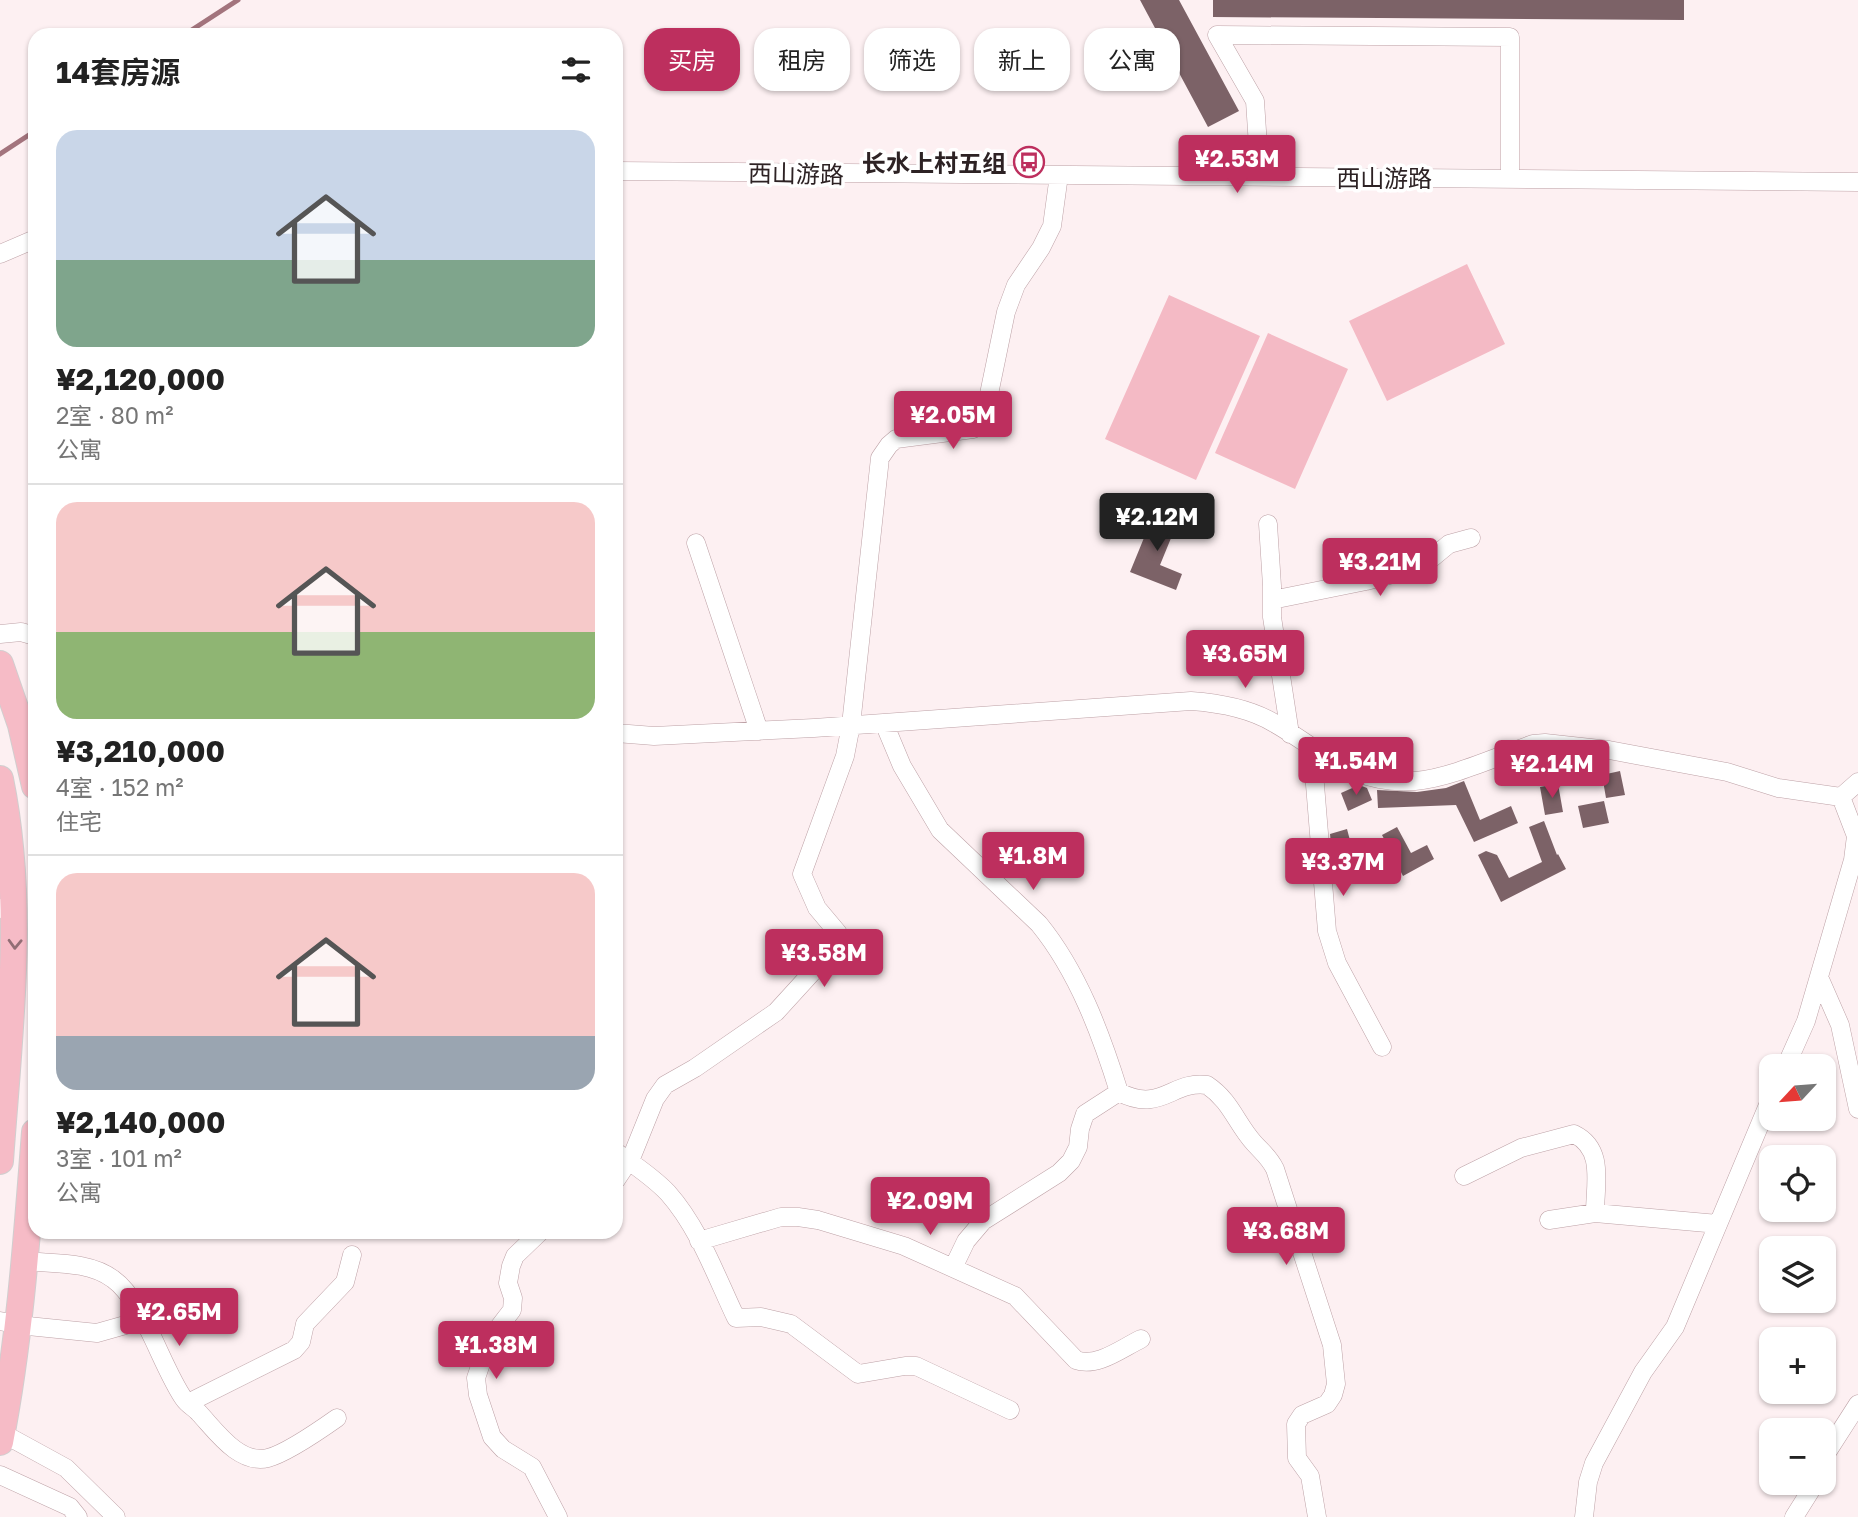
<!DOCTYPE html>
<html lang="zh">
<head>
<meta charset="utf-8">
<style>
  body { margin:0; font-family:"Golos Text","Noto Sans SC",sans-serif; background:#f2f2f2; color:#222; height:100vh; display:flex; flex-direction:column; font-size:26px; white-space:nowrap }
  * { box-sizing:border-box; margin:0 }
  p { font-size:23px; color:#767676 }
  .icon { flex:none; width:38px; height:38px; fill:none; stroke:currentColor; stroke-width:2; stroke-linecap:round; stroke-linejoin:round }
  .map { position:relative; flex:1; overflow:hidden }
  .side { position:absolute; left:28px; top:28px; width:595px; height:1211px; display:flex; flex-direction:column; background:#fff; border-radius:21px; box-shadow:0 2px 5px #0004 }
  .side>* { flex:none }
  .hud { position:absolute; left:644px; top:28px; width:665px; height:63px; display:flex; gap:14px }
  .needle { width:46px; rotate:244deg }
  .buttons { position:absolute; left:1759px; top:1054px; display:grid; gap:14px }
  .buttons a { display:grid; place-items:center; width:77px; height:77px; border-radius:14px; background:#fff; box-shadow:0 2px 5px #0004; font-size:35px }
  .price { position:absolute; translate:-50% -60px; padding:0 16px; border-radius:7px; background:#bd2f5e; color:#fff; font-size:23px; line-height:46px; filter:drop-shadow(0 2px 4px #0008) }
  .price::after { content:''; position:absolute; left:50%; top:42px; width:21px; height:16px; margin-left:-10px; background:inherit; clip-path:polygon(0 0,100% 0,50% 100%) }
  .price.current { background:#222; color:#fff }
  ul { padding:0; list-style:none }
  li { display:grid; align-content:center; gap:14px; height:371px; padding:0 28px }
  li+li { border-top:2px solid #e0e0e0 }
  li span { display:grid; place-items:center; height:217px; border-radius:21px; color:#555 }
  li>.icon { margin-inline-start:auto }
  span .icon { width:126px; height:126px; fill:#fffc; stroke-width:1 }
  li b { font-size:30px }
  h2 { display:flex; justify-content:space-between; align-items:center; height:84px; padding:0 28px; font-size:30px }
  .pill { padding:0 24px; border-radius:21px; background:#fff; box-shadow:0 2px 5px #0004; font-size:24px; line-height:63px }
  .pill.current { background:#bd2f5e; color:#fff }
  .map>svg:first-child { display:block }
  .green { fill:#f4bac5 }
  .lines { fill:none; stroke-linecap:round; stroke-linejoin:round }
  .stream { stroke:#a3747d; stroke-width:5 }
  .building { fill:#7c6267 }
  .minor-casing { stroke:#bda1a6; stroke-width:19 }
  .highway-casing { stroke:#d1cecf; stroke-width:28 }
  .minor { stroke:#fff; stroke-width:18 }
  .highway { stroke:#f6bbc6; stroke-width:26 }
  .oneway { stroke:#926e75 }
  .labels { text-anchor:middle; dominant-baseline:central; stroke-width:7; stroke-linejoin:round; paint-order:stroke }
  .poi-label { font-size:24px; font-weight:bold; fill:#2d2224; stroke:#fff; text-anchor:end }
  .street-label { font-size:24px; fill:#2d2224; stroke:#fff }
</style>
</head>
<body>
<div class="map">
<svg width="1858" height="1517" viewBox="0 0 1858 1517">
  <rect width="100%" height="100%" fill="#fdf0f2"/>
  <!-- green -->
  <path class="green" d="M1467,264L1505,344L1387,401L1349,321Z
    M1169,295L1260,336L1196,480L1105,439Z
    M1268,333L1348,369L1295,489L1215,453Z"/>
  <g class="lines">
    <!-- stream -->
    <path class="stream" d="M184,35L238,0
      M0,154L35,131"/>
  </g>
  <!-- building -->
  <path class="building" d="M1140,0H1179L1239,111L1208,127Z
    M1213,0H1684V20L1213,17Z
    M1155,511L1178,521L1160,565L1182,574L1176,590L1130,572Z
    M1620,771L1625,795L1606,798L1602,775Z
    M1464,781L1480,820L1511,806L1518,823L1474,842L1456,805L1378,808L1377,790L1417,792L1446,788Z
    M1558,784L1563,812L1545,815L1540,787Z
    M1359,785L1367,788L1372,800L1348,811L1341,793Z
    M1604,801L1609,823L1583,828L1578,806Z
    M1544,821L1557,855L1558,854L1566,869L1501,902L1478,855L1486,851L1497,855L1509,878L1542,862L1529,827Z
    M1397,827L1411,853L1427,845L1434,859L1403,876L1382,835Z
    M1347,829L1357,867L1334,873L1330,834Z"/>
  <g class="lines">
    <!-- minor casing -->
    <g class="minor-casing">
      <path id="minor" d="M616,171L1858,182
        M1260,176L1255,101L1217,35L1510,37V178
        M0,254L35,239
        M1268,524L1272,586V617L1290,734
        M696,543L759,731
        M1272,600L1366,581L1408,570L1426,563L1449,544L1471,538
        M0,634L21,632L35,636
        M884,723L902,766L940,830L1039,924C1078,972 1101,1034 1119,1092C1161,1114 1172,1080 1207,1085C1231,1101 1236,1123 1254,1143C1262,1152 1269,1157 1275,1169L1332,1345L1336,1384L1333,1395L1327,1404L1302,1415L1296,1424L1297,1458L1310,1476L1317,1517
        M616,733L654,736L814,728L1191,701C1219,703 1249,708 1274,723C1323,751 1353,786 1415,781C1451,778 1498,756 1533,744L1545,743L1609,750L1727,772L1778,788L1841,797
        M1312,748L1327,931L1337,963L1382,1047
        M1841,797L1858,782
        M0,908V909
        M1819,977L1840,1025L1858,1109
        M1786,1066L1806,1021L1853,860L1856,836L1841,797
        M616,1152C633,1164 653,1177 668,1193C699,1228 716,1276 736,1318L761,1317L791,1324L858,1374L905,1366H916L1010,1410
        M1464,1176L1521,1148L1574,1134C1605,1149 1595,1184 1595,1213
        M616,1180L632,1156L655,1099L665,1085L695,1068L776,1012L838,944V933L817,908L802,874L845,756L851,725L880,458L889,445L896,439L973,429L983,423L1006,312L1016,285L1041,248L1052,226L1059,175
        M1549,1220L1595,1213L1718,1224
        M540,1232L515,1256L511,1266L508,1283L513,1298L512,1310L489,1340L476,1378L478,1395L492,1437L503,1449L532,1467L558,1517
        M699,1241L781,1217H798L818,1220L904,1246L1015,1296L1076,1360C1097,1368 1122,1348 1141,1339
        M25,1261C54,1264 89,1261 113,1279C143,1300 162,1368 184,1399C188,1405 195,1408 199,1413C216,1431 239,1465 268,1458C287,1453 320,1430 337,1418
        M953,1268L966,1241L983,1221L1059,1173L1071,1161L1078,1147L1080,1129L1085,1114L1119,1092
        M0,1321L28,1326L97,1333L143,1320
        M188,1403L294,1350L301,1342L305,1324L345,1282L352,1255
        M2,1433L66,1468L116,1517
        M1824,1457L1858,1404
        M0,1475L70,1507L78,1517
        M1584,1517L1588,1482L1594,1463L1643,1372L1675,1327L1771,1098
        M1794,1517L1816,1482"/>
    </g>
    <!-- highway casing -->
    <g class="highway-casing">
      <path id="highway" d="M0,664L21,725L35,786
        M0,779C26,906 9,1033 0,1161
        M0,1442C20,1339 27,1236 35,1132"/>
    </g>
    <!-- minor -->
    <use href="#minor" class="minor"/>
    <!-- highway -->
    <use href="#highway" class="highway"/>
  </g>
  <!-- one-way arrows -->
  <defs><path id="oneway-chevron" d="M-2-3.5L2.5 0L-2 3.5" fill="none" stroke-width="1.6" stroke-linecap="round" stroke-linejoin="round" transform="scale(1.75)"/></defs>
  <use class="oneway" href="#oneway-chevron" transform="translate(15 944) rotate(92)"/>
  <!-- icons -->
  <defs>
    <g id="bus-ring" transform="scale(1.575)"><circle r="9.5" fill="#fff" stroke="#bd2f5e" stroke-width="1.5"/><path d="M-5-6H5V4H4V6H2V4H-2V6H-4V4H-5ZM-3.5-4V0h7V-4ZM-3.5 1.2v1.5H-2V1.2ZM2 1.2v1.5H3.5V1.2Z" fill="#bd2f5e"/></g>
  </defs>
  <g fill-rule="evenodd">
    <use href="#bus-ring" x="1029" y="162"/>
  </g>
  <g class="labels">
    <!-- poi labels -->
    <g class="poi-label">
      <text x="1006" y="162">长水上村五组</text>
    </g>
    <!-- street labels -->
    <g class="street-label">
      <text transform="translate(796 173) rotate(1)">西山游路</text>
      <text x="1384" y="177">西山游路</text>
    </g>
  </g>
</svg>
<div class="buttons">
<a><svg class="needle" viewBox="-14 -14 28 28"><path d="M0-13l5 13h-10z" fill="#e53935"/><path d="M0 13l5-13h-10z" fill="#767676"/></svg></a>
<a><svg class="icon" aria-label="locate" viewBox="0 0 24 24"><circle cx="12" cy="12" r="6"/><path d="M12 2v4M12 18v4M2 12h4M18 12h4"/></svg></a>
<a><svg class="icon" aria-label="layers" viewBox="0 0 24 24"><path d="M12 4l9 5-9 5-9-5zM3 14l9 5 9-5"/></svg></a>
<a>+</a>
<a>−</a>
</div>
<b class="price" style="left:1237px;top:195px">¥2.53M</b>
<b class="price" style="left:953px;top:451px">¥2.05M</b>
<b class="price current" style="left:1157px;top:553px">¥2.12M</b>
<b class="price" style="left:1380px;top:598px">¥3.21M</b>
<b class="price" style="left:1245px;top:690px">¥3.65M</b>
<b class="price" style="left:1356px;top:797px">¥1.54M</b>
<b class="price" style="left:1552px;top:800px">¥2.14M</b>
<b class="price" style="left:1033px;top:892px">¥1.8M</b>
<b class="price" style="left:1343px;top:898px">¥3.37M</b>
<b class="price" style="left:824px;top:989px">¥3.58M</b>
<b class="price" style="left:930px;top:1237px">¥2.09M</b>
<b class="price" style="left:1286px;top:1267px">¥3.68M</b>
<b class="price" style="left:179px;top:1348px">¥2.65M</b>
<b class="price" style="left:496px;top:1381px">¥1.38M</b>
<div class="hud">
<a class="pill current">买房</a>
<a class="pill">租房</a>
<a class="pill">筛选</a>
<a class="pill">新上</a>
<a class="pill">公寓</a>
</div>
<section class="side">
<h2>14套房源<svg class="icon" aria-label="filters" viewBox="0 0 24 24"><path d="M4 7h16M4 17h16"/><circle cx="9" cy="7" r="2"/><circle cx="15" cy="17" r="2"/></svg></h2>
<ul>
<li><span style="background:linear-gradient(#c9d6e8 60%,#7fa58c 0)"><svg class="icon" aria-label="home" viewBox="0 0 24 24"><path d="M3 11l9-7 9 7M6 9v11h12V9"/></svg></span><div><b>¥2,120,000</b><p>2室 · 80 m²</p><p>公寓</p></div></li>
<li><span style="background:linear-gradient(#f6c9c9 60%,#8fb573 0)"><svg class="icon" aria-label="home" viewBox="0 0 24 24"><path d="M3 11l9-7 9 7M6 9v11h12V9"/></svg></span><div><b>¥3,210,000</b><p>4室 · 152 m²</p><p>住宅</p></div></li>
<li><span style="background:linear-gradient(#f6c9c9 75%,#9aa5b1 0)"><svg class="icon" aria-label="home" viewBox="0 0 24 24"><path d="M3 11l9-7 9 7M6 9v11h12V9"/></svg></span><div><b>¥2,140,000</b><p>3室 · 101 m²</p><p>公寓</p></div></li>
</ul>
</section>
</div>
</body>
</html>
